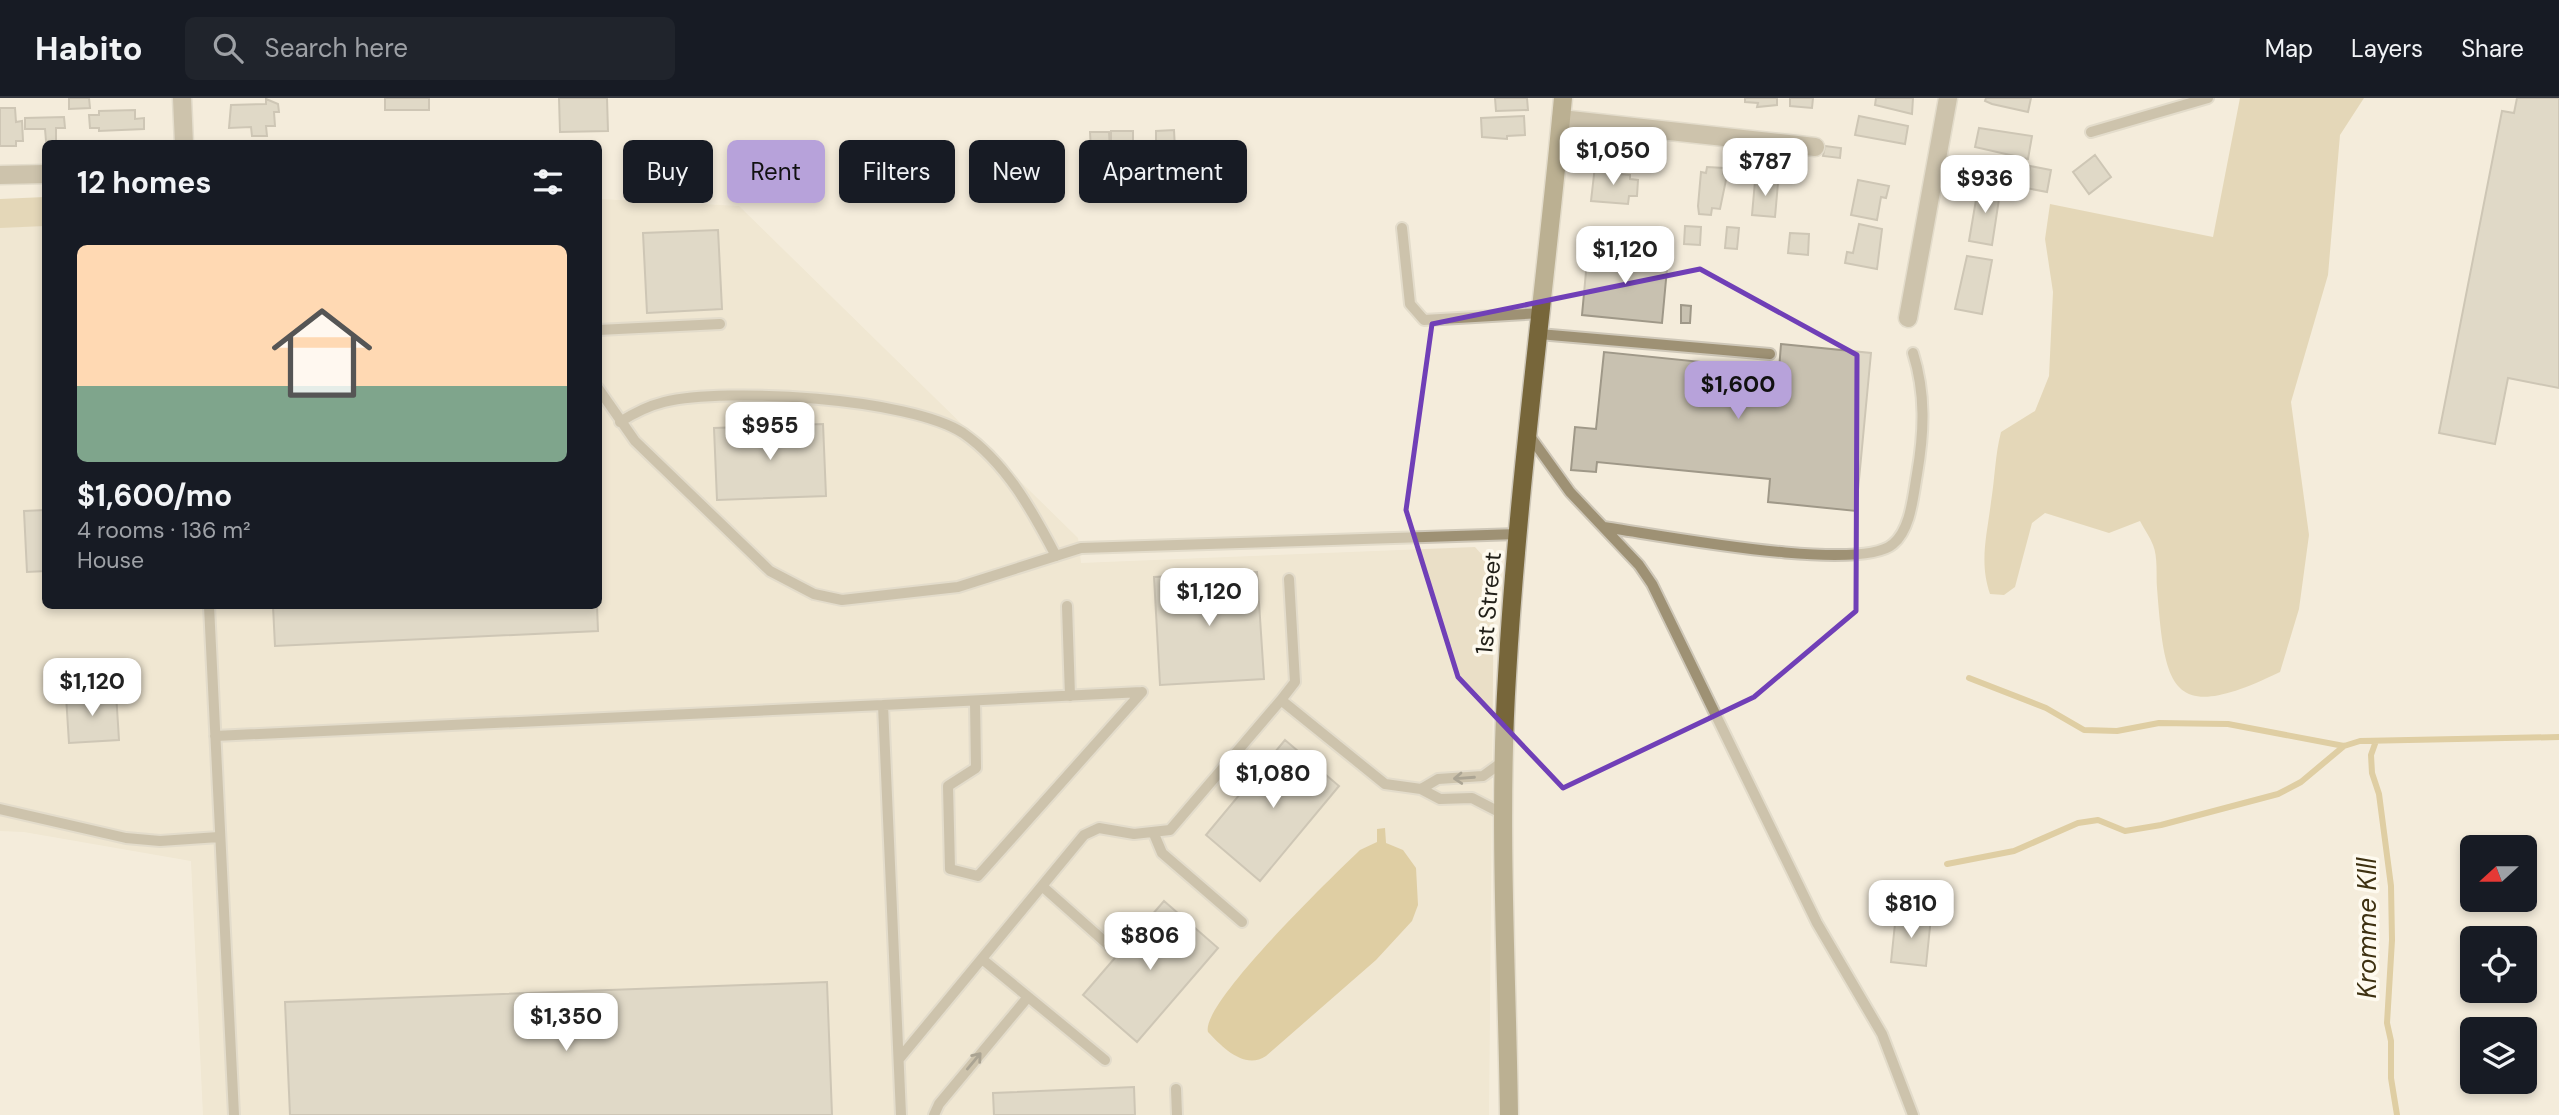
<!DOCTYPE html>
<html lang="en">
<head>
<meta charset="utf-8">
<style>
  body { margin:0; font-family:"DM Sans",sans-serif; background:#20242c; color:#f1f3f6; height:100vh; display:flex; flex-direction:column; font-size:26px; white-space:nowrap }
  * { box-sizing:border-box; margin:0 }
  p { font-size:23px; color:#9ea1a6 }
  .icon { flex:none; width:38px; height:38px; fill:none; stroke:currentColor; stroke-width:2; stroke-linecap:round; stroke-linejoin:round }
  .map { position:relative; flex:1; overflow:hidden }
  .details { position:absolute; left:42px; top:42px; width:560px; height:469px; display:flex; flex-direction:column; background:#171b24; border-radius:10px; box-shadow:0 4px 10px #0003 }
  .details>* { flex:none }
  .guide { position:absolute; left:623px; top:42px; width:665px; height:63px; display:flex; gap:14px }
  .needle { width:46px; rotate:249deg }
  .tools { position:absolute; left:2460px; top:737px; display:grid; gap:14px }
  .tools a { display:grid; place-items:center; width:77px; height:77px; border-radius:10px; background:#171b24; box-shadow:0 4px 10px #0003; font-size:35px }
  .price { position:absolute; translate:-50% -60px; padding:0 16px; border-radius:14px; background:#fff; color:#222; font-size:23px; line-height:46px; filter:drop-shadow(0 2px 4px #0008) }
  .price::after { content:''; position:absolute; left:50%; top:42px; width:21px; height:16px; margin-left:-10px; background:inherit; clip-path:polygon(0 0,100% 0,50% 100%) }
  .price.active { background:#b7a2da; color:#111 }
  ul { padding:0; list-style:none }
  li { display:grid; align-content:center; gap:14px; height:371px; padding:0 35px }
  li span { display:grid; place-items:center; height:217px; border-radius:10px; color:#555 }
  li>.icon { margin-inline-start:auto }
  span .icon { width:126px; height:126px; fill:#fffc; stroke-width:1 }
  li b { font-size:30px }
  h2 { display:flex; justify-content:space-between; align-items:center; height:84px; padding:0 35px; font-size:30px }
  .tag { padding:0 24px; border-radius:10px; background:#171b24; box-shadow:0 4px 10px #0003; font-size:24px; line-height:63px }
  .tag.active { background:#b7a2da; color:#111 }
  header { display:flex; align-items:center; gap:42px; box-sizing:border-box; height:98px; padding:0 35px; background:#171b24; border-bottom:2px solid #363941 }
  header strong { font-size:33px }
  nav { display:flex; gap:38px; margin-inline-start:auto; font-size:24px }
  .search { width:490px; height:63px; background:#20242c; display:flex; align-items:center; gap:18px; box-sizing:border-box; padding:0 24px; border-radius:10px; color:#9ea1a6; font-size:26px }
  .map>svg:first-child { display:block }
  .built { fill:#eadfc7 }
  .green { fill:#d1bd8f }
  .water { fill:#c5a861 }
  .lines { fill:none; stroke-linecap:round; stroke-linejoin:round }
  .stream { stroke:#c5a861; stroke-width:6 }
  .building { fill:#c8c1b0; stroke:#9f9888; stroke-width:2 }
  .lane-casing { stroke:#cec7b8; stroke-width:14 }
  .street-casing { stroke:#cec7b8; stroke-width:21 }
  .secondary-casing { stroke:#cec7b8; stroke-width:21 }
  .lane { stroke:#9e9174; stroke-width:10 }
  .street { stroke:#9e9174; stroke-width:18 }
  .secondary { stroke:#77663a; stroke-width:18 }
  .oneway { stroke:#534d3d }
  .marked { fill:none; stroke:#703fb7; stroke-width:5; stroke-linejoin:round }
  .labels { text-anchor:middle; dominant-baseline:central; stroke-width:7; stroke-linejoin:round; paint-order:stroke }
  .street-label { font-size:24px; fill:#211f18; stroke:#fefaef }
  .water-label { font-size:26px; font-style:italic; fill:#3e3111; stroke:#fefaef }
</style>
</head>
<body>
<header>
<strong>Habito</strong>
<div class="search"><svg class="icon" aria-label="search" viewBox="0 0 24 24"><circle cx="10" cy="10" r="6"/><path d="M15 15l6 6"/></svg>Search here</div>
<nav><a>Map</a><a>Layers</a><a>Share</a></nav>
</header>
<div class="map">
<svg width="2559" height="1017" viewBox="0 0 2559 1017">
  <rect width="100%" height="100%" fill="#f4ecdb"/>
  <!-- built -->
  <path class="built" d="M599,101L739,108L1078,440L1081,465L1475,449L1494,470L1489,1017H203L191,763L24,734L0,733V123L45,121L46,508H598Z"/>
  <!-- green -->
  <path class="green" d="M2240,0H2364L2340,37L2328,177L2291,304L2309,437L2299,511L2280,574C2171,627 2165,593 2157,490C2156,477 2158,459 2153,447C2150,439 2144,431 2140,423L2109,435L2045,415L2032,425L2015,489L2004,497L1990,496C1979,464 1987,437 1991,404C1995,380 1995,357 2001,334L2035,313L2049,278L2053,194L2045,141L2050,106L2213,139Z
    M45,99V128L0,130V101Z"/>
  <!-- water -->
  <path class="water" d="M1385,730L1386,745L1403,752L1416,770L1418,807L1412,823L1376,862L1266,958C1245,972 1223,950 1208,934C1200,906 1334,777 1360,752L1377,744V731Z"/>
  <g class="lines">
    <!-- stream -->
    <path class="stream" d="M1969,580L2046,610L2084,632L2117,633L2159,625L2228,626L2344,648L2360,643L2559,639
      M2376,643L2371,657L2372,675L2379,696L2391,788L2392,842L2387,925L2391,943V980L2397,1017
      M1947,766L2014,753L2078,725L2098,722L2125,733L2161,727L2278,696L2301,684L2344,648"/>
  </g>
  <!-- building -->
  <path class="building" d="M69,0H89L90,10L69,11Z
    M385,0H429V12H385Z
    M559,0H607L608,33L560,34Z
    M1495,0H1527L1528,12L1496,13Z
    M1745,0H1777V7L1757,9L1758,5L1745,4Z
    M1790,0H1813L1812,10L1790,8Z
    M1876,0H1913L1912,16L1875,7Z
    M1986,0H2031L2028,14L1992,6L1985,3Z
    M2517,0H2559V290L2508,280L2495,346L2439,335L2502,13L2514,15Z
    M266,1L278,6L279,14H274L275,28H266L267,38H252L251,29L229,30L231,7L266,6Z
    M0,10H15L16,24L22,23L23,43H16V48H0Z
    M135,12V21L144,20V31L99,33V30H90L89,17H99V13Z
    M1524,18L1525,37L1507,38V41L1482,39L1481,20Z
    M1859,18L1908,28L1905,46L1855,37Z
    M64,19L65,30H56V43H46L45,31H25V20Z
    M1979,30L2032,38L2028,61L1975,49Z
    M1174,32L1175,51H1156V33Z
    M1111,33H1133V52H1111Z
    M1090,34H1109L1110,52L1091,53Z
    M1825,48L1841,50L1840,60L1823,58Z
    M2095,57L2111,79L2089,96L2073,74Z
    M1595,68L1608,69V75L1630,77V81L1638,82L1637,98H1629L1628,106L1591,103Z
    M2030,68L2051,72L2047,94L2026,90Z
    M1707,69L1724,70L1723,76L1727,77L1720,111L1712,110L1711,117L1699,116L1698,108L1701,74L1706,75Z
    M1763,80L1778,85L1775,119L1752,117L1755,83L1763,84Z
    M1858,82L1889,88L1886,100L1881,99L1877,122L1851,117Z
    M1984,85L2001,88L1992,147L1969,143L1977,96L1982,97Z
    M1859,126L1882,131L1877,171L1845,165L1847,154L1853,155Z
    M1685,128L1701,129L1700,147L1684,146Z
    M1727,129L1739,130L1737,151L1725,150Z
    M718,132L722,211L647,215L643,135Z
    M1790,135L1809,136L1808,157L1788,155Z
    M1588,152L1668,160L1662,225L1582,217Z
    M1967,158L1992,162L1982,216L1955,211Z
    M1681,207L1691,208L1690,225H1681Z
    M1781,246L1871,255L1856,413L1768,404L1770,381L1597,364L1596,374L1571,372L1575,329L1596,331L1604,254L1779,272Z
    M823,326L826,398L717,402L714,330Z
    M46,412V473L27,474L24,413Z
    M1257,474L1264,581L1160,587L1154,479Z
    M273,508H597L598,533L275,548Z
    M116,595L119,642L69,645L66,598Z
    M1285,642L1339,688L1260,783L1206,737Z
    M1164,803L1218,850L1137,944L1083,897Z
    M1896,816L1931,819L1926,868L1891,864Z
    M827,884L832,1017H290L285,904Z
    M1134,989L1135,1017H994L993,995Z"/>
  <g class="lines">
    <!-- lane casing -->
    <g class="lane-casing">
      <path id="lane" d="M2091,34L2208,0
        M1402,130L1410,206L1424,222L1541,215
        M598,232L720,226
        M1539,236L1770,256
        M598,290L635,343L770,473L814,496L842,502L958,489L1081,450L1518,436
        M620,324C634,315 648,308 664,304C726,289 910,300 963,335C1006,365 1032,412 1056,458
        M1529,337L1570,394L1639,467L1652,486L1817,825L1882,936L1913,1017
        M1603,429C1655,436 1859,476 1893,446C1911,431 1913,398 1917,376C1924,335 1926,296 1913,255
        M1289,481L1295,584L1281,602L1385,686L1421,691L1440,701L1472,700L1505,717
        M209,508L234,1017
        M1067,508L1070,598
        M975,603L976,670L948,688L950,771L978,778L1142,594
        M883,607L1142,594
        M215,638L883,607L901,1017
        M1421,691L1438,681L1483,678L1505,662
        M0,711L126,740L160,743L219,739
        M1154,736L1162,755L1242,824
        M1042,788L1113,851
        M982,861L1105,962
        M899,961L1084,737L1099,730L1134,736L1170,732L1281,602
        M1176,991L1177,1017
        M934,1017L939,1006L1028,899"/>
    </g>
    <!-- street casing -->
    <g class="street-casing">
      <path id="street" d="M182,0L184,46
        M1561,21L1815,49
        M0,77L46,76
        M1908,220L1948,0"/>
    </g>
    <!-- secondary casing -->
    <g class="secondary-casing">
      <path id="secondary" d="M1509,1017C1507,871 1498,724 1507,578C1518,385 1545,193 1563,0"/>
    </g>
    <!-- lane -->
    <use href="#lane" class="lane"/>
    <!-- street -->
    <use href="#street" class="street"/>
    <!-- secondary -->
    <use href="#secondary" class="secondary"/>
  </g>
  <!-- one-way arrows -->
  <defs><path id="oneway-shaft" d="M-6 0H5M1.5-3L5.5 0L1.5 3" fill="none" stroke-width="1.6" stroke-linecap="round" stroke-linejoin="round" transform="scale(1.75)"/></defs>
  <g class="oneway">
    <use href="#oneway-shaft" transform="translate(1464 680) rotate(176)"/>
    <use href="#oneway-shaft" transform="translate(974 963) rotate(-50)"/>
  </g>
  <!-- marked area -->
  <path d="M0 0H2559V1017H0ZM1700,171L1857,257L1856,513L1754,599L1563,690L1458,579L1406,412L1432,226Z" fill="#f4ecdb" fill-opacity=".55" fill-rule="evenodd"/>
  <path class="marked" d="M1700,171L1857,257L1856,513L1754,599L1563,690L1458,579L1406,412L1432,226Z"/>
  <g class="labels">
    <!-- street labels -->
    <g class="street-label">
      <text transform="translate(1488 505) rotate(-85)">1st Street</text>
    </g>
    <!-- water labels -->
    <g class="water-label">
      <text transform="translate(2367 830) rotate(-90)">Kromme KIll</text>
    </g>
  </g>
</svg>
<div class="tools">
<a><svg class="needle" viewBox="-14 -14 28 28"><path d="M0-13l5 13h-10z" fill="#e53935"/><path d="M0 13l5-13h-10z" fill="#9ea1a6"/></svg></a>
<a><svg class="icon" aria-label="locate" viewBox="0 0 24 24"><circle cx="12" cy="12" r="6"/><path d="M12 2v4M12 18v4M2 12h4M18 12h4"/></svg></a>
<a><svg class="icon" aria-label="layers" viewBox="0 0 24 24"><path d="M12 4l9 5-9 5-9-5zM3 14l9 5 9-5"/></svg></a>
</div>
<b class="price" style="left:1613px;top:89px">$1,050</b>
<b class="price" style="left:1765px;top:100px">$787</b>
<b class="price" style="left:1985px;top:117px">$936</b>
<b class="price" style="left:1625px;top:188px">$1,120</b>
<b class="price active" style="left:1738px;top:323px">$1,600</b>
<b class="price" style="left:770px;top:364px">$955</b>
<b class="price" style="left:1209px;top:530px">$1,120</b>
<b class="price" style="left:92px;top:620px">$1,120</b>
<b class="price" style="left:1273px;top:712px">$1,080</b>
<b class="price" style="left:1911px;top:842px">$810</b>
<b class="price" style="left:1150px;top:874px">$806</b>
<b class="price" style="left:566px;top:955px">$1,350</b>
<div class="guide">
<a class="tag">Buy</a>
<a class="tag active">Rent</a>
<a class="tag">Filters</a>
<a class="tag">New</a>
<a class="tag">Apartment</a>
</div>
<section class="details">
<h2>12 homes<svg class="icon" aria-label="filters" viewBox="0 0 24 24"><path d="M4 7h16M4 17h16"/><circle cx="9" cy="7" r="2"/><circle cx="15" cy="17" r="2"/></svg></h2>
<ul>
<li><span style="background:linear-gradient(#ffd9b3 65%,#7fa58c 0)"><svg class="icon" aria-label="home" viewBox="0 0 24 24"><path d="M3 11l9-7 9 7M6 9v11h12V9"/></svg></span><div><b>$1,600/mo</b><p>4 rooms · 136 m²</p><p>House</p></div></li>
</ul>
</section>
</div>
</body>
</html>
